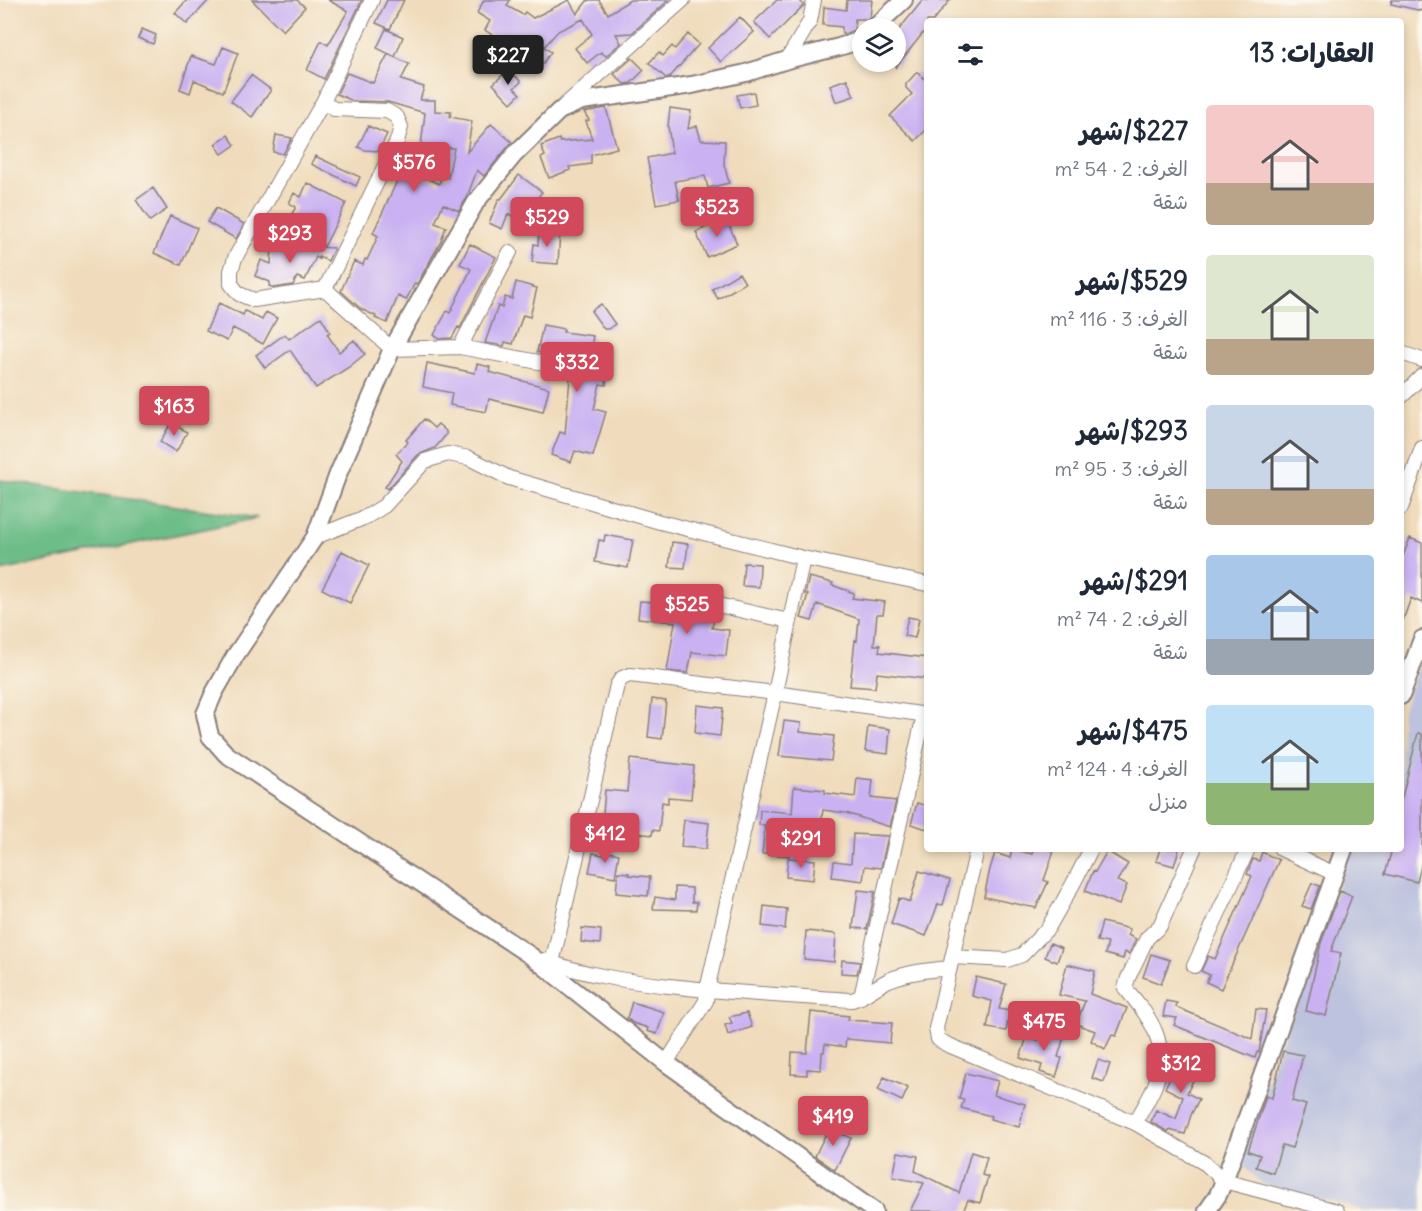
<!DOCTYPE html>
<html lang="ar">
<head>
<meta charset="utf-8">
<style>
  body { margin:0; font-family:Delius,"Playpen Sans Arabic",sans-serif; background:#f2f2f3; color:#1f2937; direction:rtl; height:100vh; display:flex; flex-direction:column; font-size:22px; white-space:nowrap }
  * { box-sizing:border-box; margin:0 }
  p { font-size:20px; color:#747a83 }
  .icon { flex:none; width:33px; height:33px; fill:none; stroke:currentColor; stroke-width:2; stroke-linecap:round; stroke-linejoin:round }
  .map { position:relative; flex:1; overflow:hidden; direction:ltr }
  .side { position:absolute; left:924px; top:18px; width:480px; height:834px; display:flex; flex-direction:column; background:#fff; border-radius:6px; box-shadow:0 3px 9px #0003; direction:rtl }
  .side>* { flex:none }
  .tools { position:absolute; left:852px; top:18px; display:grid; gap:12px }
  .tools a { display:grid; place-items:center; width:54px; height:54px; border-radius:50%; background:#fff; box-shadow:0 3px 9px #0003; font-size:30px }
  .price { position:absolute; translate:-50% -51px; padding:0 14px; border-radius:6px; background:#d1495b; color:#fff; font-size:20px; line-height:39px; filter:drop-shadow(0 2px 3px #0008) }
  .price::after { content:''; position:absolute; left:50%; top:36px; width:18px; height:14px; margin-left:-9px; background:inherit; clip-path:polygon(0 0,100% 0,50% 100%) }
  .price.selected { background:#222; color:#fff }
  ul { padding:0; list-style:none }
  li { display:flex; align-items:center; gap:18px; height:150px; padding:0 30px }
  li span { display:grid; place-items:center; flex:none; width:168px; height:120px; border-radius:6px; color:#555 }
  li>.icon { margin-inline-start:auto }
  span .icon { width:72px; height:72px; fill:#fffc; stroke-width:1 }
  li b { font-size:26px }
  h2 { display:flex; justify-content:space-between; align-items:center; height:72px; padding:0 30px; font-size:26px }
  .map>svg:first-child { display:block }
  .industrial { fill:#bdc3de }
  .forest { fill:#6dbd88; stroke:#487062; stroke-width:1.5 }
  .building { fill:#cab2f2 }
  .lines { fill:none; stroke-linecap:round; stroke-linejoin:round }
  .minor-casing { stroke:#897f7c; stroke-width:16 }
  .tertiary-casing { stroke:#897f7c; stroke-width:20 }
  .minor { stroke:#fff; stroke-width:14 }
  .tertiary { stroke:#fff; stroke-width:16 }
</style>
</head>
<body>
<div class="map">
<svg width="1422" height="1211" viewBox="0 0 1422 1211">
  <rect width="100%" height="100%" fill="#fbf7ec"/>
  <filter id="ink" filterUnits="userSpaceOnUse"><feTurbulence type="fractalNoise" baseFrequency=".0167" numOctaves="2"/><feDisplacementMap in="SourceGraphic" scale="12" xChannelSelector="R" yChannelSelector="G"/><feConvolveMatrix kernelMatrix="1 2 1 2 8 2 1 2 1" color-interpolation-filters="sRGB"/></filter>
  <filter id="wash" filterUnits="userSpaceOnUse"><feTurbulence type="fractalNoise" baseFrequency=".008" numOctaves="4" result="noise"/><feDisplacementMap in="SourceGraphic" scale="24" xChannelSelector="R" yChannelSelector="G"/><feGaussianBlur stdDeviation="1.35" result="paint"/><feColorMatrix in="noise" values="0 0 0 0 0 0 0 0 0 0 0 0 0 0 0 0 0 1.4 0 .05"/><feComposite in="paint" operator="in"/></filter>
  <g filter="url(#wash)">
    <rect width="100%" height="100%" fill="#f0dcbc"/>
    <!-- industrial -->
    <path class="industrial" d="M1422,657V1206L1421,1211H1367L1261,1183L1238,1161L1352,849H1401V715Z"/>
    <!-- forest -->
    <path class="forest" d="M0,480L258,518L0,571Z"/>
    <g id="blocks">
      <!-- building -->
      <path class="building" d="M187,0H209L187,24L175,13Z
        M252,0H297L305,7L283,31Z
        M328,0H362L324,79L307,70L321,41L328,45L348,11Z
        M387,0H404L390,29L376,23Z
        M484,0H510L507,6L523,15L525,12L533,18L569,0L577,14L587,1L590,0H599L608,14L630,0H669L632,33L616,34L621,43L606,56L601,52L587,63L575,48L592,34L583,19L558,31L544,47L551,52L542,65L520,51L519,53L485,30L490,21L477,13Z
        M777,0H799L804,5L770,39L754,22Z
        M847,0H872L870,17L868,19H855L854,30L844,34H842V27L823,25L824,7L846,10Z
        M923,0H950L933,21H927V28L896,67V33Z
        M1392,0H1422V11L1391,4Z
        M740,17L754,32L721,62L708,48Z
        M142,29L156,35L153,44L138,38Z
        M386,29L403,37L395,57L377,48Z
        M688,34L699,44L669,78H666L649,63L659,52L663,56L672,46L675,49Z
        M223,47L238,53L223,92L194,80L190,93L180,89L191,56L216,64Z
        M388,54L409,64L401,80L424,87L420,100H435V111L451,112L450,117L472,121L467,152L491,124L512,142L484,176L477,170L467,197L459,211L443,204L435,223L446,227L441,241L417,284L415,283L406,300L398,296L387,323L375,318L376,316L361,309L341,291L354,261L363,265L365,259L367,260L378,236L373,233L403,168L439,184L442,176L448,178L454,148L421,146L425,113L388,102L353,101L337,94L347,73L373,83Z
        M632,58L644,70L631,83L624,84L614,74Z
        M509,69L521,82L514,88L520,94L511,103L493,84Z
        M917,72L927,81V129L915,141L890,116L912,94L906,88V84Z
        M251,75L271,90L252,117L231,101Z
        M847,79L854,96L836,102L830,85Z
        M754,92L756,105L740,108L737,95Z
        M606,108L617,148L591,155V164L569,167L570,170L549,178L541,158L545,156L541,146L559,139L560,142L592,139L586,121L589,120L584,112Z
        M670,108L691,111L688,129L697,126L701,140L725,141L724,164L729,183L708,188L705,176L675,181L679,200L656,204L647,158L672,153L668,126Z
        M368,126L387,134L379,151L365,150L358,147Z
        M228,135L235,145L222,154L215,144Z
        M276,135L292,138L283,154L273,152Z
        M315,156L360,177L356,186L311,164Z
        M519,175L542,192L529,209L523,204L517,218L508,214L502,229L489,223L499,199H501Z
        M307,183L346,203L324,247L285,225L296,207L289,203L294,193L301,197Z
        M153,188L167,209L150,221L136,200Z
        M216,208L244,224L236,239L207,222Z
        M170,216L197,228L181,265L154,253Z
        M726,218L737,244L707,257L696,232Z
        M539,230L560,231L558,264L532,262L534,244L538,245Z
        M272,244L315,247L334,248L328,261L319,257V259L316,257L305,280L297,277L293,285L274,288L269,286L270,282L255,276L261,260L271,264Z
        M470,244L496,257L460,328L458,327L452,338L440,339L434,335L447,311L450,313L471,269L460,264Z
        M739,273L745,283L718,299L712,289Z
        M516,282L537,288L530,317L523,315L513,344L505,342L504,346L485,343L498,306L502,308L505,297L512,299Z
        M219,303L243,315L245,311L262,320L266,312L277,318L263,344L233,328L227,341L206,331Z
        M601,304L615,324L608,329H604L591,311Z
        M321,317L330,332L327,334L339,352L354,340L365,354L349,367L316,388L290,350L265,368L256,355L285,334L289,339Z
        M543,325L564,329L563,332L593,336L589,360L603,362L602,370L607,371L606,385L600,384L594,409L606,412L593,456L575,451L571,462L551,455L560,432L565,434L570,378L575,377L579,355L559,352L558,356L537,352Z
        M427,363L475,373L477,364L490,367L489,372L549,388L543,412L489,399L486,412L450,405L452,393L423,387Z
        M424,419L434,428L438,424L446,431V435L435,448L418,455L388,489L385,487L402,461L396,454L408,442L406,440Z
        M171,423L187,432L176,452L160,442Z
        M605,535L633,540L628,568L595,562L599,540L604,541Z
        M1410,538L1422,543V603L1411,598L1402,623L1401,555L1403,556Z
        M672,542L688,544L685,568L669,567Z
        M342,551L369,565L350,603L322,589Z
        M744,563L760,564L759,587L742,586Z
        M809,577L833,583L832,585L854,593L852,598L885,602L883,614H877L874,645H880L879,652L927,658V679L877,673L875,688L850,686L855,640L857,641L859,619L817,604L812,621L801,618L808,594H805Z
        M640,601L667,603V609L698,614L697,617L714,619L712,628L729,630L726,656L692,652L688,673L667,671L675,622L638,618Z
        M908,617L919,619L915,638L904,636Z
        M652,699L666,701L662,739L648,737Z
        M697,705L723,708L720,736L695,733Z
        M784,721L801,723L800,732L834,736L831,761L779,756Z
        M868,726L890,729L888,754L865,751Z
        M1418,733L1422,734V862L1417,882L1385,874L1392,849H1401V801Z
        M630,759L694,766L691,799L668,797V803L662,802L659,831L653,830L652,835L629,832L630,818L603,814L605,790L627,792Z
        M857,778L873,780L871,798L896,801L890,827L846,813L823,810L821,827L792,824L789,856L762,854L765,825H759L760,810L792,813L794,787L825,790V793L855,797Z
        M917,803L927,806V829L911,824Z
        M684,820L709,823L706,849L681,847Z
        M853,834L888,836L881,868L865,866L863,881L832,877L834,861L851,863Z
        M1012,849L1032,854L1033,849H1048L1054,851L1044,880L1048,882L1036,908L984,897L990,869L995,853L1010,858Z
        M1160,849H1179L1174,866L1156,861Z
        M1107,851L1128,864L1117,881L1127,885L1119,905L1085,891L1093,871L1095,872Z
        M608,852L619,854L615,877L589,872L593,853L607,856Z
        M1262,852L1279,860L1221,989L1206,982L1210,975L1201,971L1208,956L1215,959L1252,876L1247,874L1253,859L1259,861Z
        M788,858L815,860L813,880L786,877Z
        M919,871L950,880L943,905L938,904L926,936L891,924L899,898L910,902Z
        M618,872L629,873V875L650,877L648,896L616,893Z
        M1312,883L1320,886L1311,909L1302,906Z
        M675,887L692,888V902H697L696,910L653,909L655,897L675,900Z
        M858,890L875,892L867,929L853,928Z
        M1340,891L1352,896L1331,951L1341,953L1326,1016L1306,1011L1321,943Z
        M764,906L787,909L785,929L762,926Z
        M1102,922L1130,929L1128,935L1136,939L1129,954L1125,952L1123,959L1105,954L1108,943L1097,941Z
        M582,928L601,930L600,944L581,942Z
        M806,931L836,934L834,962L804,959Z
        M1050,943L1062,948L1057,962L1045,957Z
        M1151,954L1170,960L1161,984L1143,977Z
        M842,960L860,962L857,974L841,973Z
        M1067,964L1095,971L1090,994L1127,1008L1116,1036L1112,1035L1105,1049L1091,1041L1095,1031L1076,1024L1085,1001L1059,995Z
        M976,977L1006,984L999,1009L1010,1011L1006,1031L987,1028L992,1001L972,996Z
        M1166,1001L1177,1003L1176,1007L1252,1039L1256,1009L1266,1010L1259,1052H1257L1255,1058L1174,1025L1177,1018L1163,1016Z
        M632,1002L664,1012L657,1034L647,1031L648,1028L633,1023L627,1018Z
        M811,1012L849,1016L848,1020L892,1023L890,1043L846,1039L845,1047L825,1044L824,1052H822L821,1070L807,1069V1075L791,1074L792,1052L807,1053Z
        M747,1013L752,1027L728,1035L725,1025L732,1023L729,1017Z
        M1041,1030L1064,1037L1058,1057L1062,1058L1056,1077L1040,1072L1042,1065L1020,1058L1027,1037L1038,1040Z
        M1183,1050L1203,1060L1187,1093L1199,1099L1191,1115L1185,1134L1169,1130L1168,1132L1151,1122L1156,1110L1176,1119L1183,1097L1165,1088Z
        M1283,1051L1303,1055L1292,1101L1306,1105L1292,1148L1282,1145L1273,1173L1256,1167L1260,1155L1248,1151L1266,1096L1272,1098Z
        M1098,1060L1110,1064L1104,1082L1092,1078Z
        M966,1073L998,1081L994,1095L1025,1104L1019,1127L990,1119L991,1116L961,1108L964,1100L959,1099Z
        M884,1077L908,1088L902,1101L878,1090Z
        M831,1123L842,1128L840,1133L851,1138L835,1170L815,1156Z
        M898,1152L918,1156L915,1171L959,1193L971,1152L987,1157L982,1175L988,1177L980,1203L968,1200L963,1211H910L924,1183L893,1177Z"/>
    </g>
  </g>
  <g filter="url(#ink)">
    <use href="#blocks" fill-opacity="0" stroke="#897f7c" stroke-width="1.5"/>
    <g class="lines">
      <!-- minor casing -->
      <g class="minor-casing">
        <path id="minor" d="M787,60L810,21L814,0
          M323,102L235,258L231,271V284L239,294L254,300L325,289L392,349L460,347L565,367
          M564,106L683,0
          M325,289L397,141L401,127L397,117L387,111L334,109L323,102L372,0
          M460,347L510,252
          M1401,353L1422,360
          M1401,397L1422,376
          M1401,508L1422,448
          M315,537L366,517L384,506L425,461L448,454L469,458L509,478L660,522L803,558L927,584
          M682,597L789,621
          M977,849L936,1028L938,1039L946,1044L1135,1123L1206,1164L1224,1181L1337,1211
          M1281,849L1335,874
          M952,957L1007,960L1022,955L1048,928L1073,884L1091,849
          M544,960C584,975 627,981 669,986C730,993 791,996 852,1000C866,996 876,986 889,980C908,972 929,970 950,968
          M552,963L617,685L622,678L630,675L775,693L927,715
          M1194,966L1248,849
          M861,997L924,715
          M666,1063L706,1001L707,990L775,693L803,558
          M1135,1123C1142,1110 1150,1098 1155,1085C1170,1043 1151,1018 1125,988L1128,978L1147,938L1160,926L1194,849"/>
      </g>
      <!-- tertiary casing -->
      <g class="tertiary-casing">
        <path id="tertiary" d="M874,28L904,0
          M862,37L855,42L839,47L787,60L746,73L692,85L582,101L559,111L514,155L476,202L392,349L338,474L315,537L235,656L214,693L205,714L210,736L226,754L531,956L666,1063L874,1211
          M1401,696L1422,639
          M1207,1211L1218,1195L1224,1181L1344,849"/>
      </g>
      <!-- minor -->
      <use href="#minor" class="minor"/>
      <!-- tertiary -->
      <use href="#tertiary" class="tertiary"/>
    </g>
  </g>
</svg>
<div class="tools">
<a><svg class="icon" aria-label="layers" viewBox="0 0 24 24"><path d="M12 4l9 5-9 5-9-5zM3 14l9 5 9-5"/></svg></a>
</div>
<b class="price selected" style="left:508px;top:86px">$227</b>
<b class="price" style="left:414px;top:193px">$576</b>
<b class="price" style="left:717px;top:238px">$523</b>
<b class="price" style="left:547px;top:248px">$529</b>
<b class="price" style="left:290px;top:264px">$293</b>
<b class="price" style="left:577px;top:393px">$332</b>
<b class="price" style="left:174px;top:437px">$163</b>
<b class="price" style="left:687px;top:635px">$525</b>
<b class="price" style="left:605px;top:864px">$412</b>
<b class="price" style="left:801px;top:869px">$291</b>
<b class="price" style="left:1044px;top:1052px">$475</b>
<b class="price" style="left:1181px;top:1094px">$312</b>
<b class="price" style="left:833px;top:1147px">$419</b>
<section class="side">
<h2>العقارات: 13<svg class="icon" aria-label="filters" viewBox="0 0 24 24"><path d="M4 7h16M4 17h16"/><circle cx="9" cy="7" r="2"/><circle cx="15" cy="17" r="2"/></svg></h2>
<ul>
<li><span style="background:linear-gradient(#f6c9c9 65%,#b9a48a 0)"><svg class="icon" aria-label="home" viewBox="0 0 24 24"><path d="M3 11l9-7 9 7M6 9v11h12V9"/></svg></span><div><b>$227/شهر</b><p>الغرف: 2 · 54 m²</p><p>شقة</p></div></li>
<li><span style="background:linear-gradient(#dfe7d0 70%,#b9a48a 0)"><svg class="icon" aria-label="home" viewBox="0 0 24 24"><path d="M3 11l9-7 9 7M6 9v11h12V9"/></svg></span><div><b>$529/شهر</b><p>الغرف: 3 · 116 m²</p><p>شقة</p></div></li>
<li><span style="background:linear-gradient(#c9d6e8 70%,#b9a48a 0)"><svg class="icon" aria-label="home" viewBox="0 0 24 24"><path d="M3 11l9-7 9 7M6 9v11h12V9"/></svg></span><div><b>$293/شهر</b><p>الغرف: 3 · 95 m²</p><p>شقة</p></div></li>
<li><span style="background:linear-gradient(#a9c7e8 70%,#9aa5b1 0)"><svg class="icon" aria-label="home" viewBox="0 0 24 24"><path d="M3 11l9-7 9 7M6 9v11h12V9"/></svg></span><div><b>$291/شهر</b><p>الغرف: 2 · 74 m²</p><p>شقة</p></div></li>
<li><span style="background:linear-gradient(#bfe0f5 65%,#8fb573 0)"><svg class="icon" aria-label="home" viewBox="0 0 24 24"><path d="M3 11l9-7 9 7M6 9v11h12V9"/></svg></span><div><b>$475/شهر</b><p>الغرف: 4 · 124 m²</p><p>منزل</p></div></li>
</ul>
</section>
</div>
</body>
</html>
